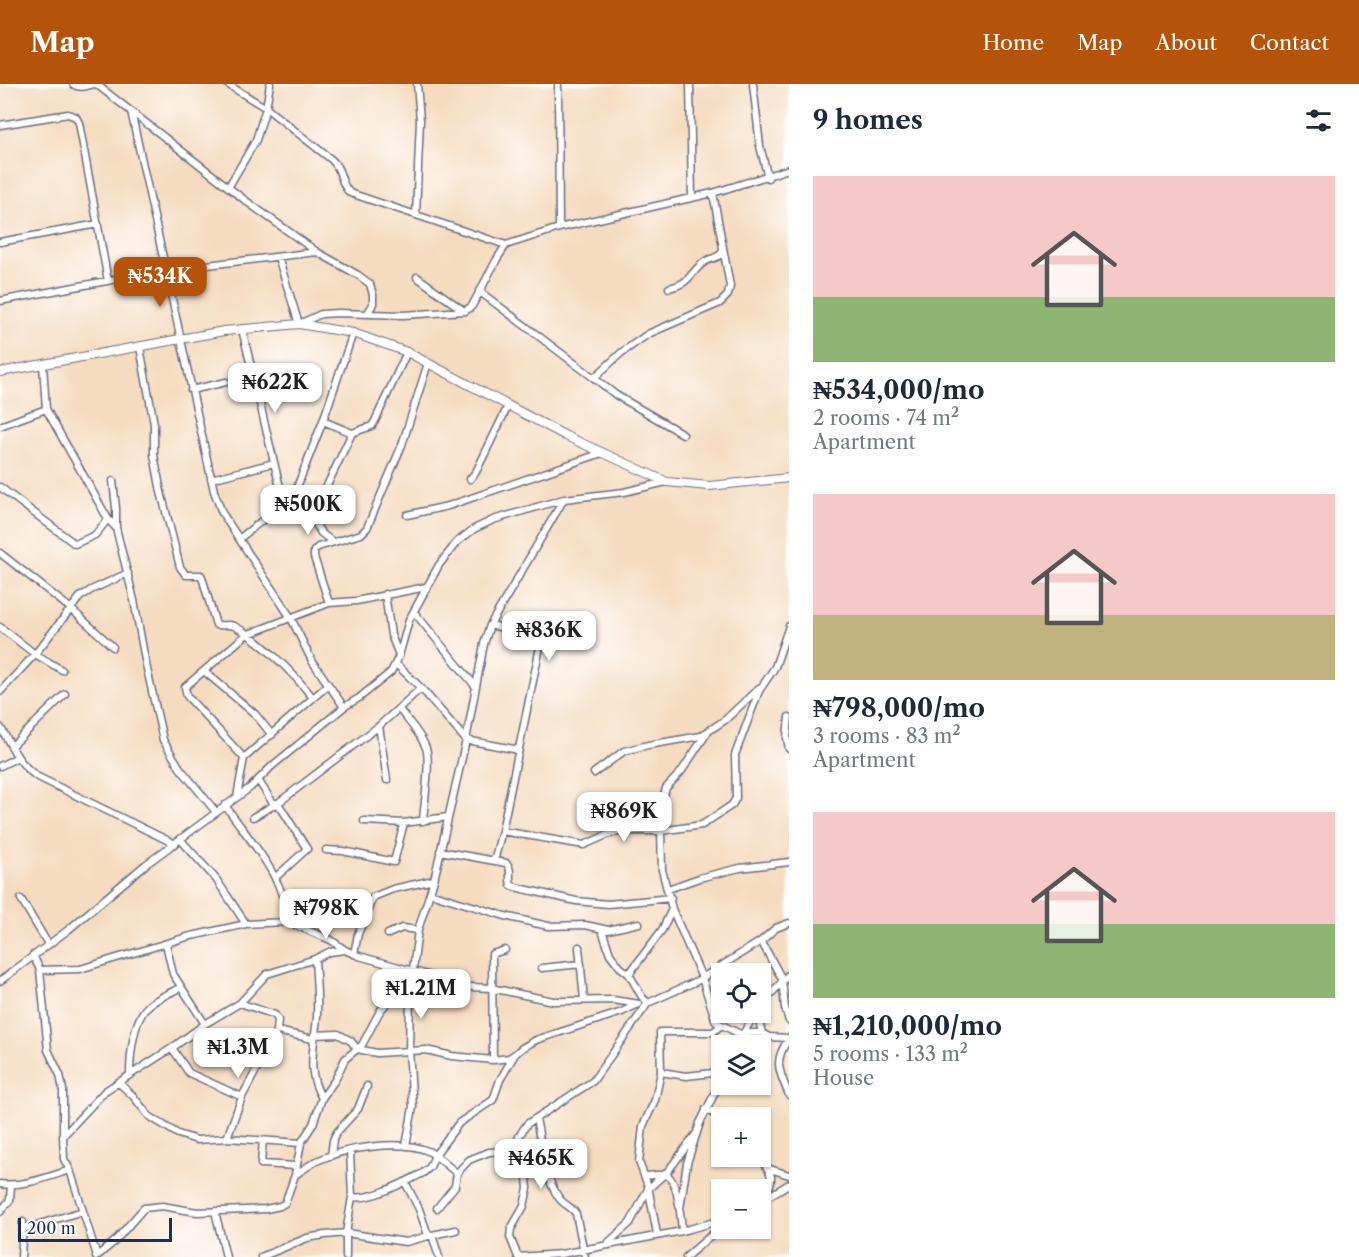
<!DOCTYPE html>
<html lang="en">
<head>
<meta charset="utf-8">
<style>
  body { margin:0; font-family:"Libre Caslon Text",serif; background:#f6f6f7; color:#1f2937; height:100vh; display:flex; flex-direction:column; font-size:22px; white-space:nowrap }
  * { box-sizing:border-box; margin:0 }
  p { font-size:20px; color:#747a83 }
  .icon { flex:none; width:33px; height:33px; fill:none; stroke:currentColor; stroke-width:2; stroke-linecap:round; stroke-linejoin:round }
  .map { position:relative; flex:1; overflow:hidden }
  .drawer { display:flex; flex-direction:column; background:#fff; width:570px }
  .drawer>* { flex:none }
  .tools { position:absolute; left:711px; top:879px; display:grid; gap:12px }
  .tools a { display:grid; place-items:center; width:60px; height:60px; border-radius:0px; background:#fff; box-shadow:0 2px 4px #0004; font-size:30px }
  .scale { position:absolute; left:18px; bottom:15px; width:154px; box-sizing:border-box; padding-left:6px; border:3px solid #1b2f5e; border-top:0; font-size:16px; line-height:21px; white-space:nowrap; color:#1b2f5e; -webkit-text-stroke:4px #fff; paint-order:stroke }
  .price { position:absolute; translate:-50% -51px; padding:0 14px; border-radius:12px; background:#fff; color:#222; font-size:20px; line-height:39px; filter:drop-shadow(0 2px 3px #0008) }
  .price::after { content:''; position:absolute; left:50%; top:36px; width:18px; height:14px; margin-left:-9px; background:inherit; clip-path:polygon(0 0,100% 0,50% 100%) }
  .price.active { background:#b45309; color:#fff }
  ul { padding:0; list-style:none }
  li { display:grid; align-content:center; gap:12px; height:318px; padding:0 24px }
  li span { display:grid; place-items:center; height:186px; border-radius:0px; color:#555 }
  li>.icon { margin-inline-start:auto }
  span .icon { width:108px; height:108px; fill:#fffc; stroke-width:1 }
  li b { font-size:26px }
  h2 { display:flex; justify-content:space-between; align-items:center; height:72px; padding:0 24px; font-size:26px }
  header { display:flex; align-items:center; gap:36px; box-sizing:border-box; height:84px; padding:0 30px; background:#b45309; color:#fff }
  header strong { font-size:28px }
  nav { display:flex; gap:33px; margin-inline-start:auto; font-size:21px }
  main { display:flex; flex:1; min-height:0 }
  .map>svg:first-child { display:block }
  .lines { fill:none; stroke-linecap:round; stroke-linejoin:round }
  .minor-casing { stroke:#676c80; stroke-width:9 }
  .tertiary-casing { stroke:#676c80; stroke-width:10 }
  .minor { stroke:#fff; stroke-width:6 }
  .tertiary { stroke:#fff; stroke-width:8 }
</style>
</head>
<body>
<header>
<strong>Map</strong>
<nav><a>Home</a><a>Map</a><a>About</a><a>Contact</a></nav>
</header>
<main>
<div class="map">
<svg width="789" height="1173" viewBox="0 0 789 1173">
  <rect width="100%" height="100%" fill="#fff"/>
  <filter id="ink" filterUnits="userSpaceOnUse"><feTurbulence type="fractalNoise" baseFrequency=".0167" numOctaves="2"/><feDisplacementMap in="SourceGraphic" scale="12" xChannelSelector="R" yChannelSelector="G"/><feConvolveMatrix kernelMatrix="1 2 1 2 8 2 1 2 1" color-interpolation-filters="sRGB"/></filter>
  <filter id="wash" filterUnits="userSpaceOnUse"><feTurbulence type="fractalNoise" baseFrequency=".008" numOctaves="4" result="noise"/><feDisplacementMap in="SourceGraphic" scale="24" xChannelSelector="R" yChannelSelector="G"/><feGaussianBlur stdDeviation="1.35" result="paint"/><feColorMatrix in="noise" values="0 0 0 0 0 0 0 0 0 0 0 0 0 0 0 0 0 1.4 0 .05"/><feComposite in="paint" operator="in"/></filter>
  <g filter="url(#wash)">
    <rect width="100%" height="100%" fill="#f5dcc0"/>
  </g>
  <g filter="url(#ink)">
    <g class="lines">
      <!-- minor casing -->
      <g class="minor-casing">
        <path id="minor" d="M73,0C80,5 87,2 94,0
          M96,0L246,117L317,168L358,191L370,200L373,211V220L368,229
          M227,0L266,24L332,76C344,88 339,99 350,109L506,161
          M558,0L559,144
          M690,0L692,114
          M753,0L760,62L768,94
          M131,27L214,407L222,429L291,534L312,577L344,623
          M0,41L68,30L76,33L79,39L108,197
          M229,102L256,56L266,24L270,0
          M416,131L420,36L417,0
          M0,158L98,140
          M278,173L299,240L321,230L338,229L403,231L465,227L472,222L497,175L506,161L559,144L713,109L789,85
          M417,193L464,227
          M669,204C691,199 688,191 703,179C710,173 718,176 723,167
          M479,207L594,294L621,269L648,250L720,219L728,211L730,202L713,109
          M0,217L165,186L317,168
          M242,245L284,420
          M140,263L154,340V371L161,408L180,483L186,491H201L202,493L216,541C222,542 228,540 234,542C260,555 295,591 313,614
          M43,281L46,325L108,435L116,444L134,516L145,576L163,656L180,684L216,728
          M594,294L616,311L683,350
          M191,306L226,298
          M323,337L352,349
          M0,342L46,325
          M211,395L274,379
          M470,395L476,388L508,322
          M113,397L116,424V443
          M0,403L75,460L95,451L108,435
          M407,431L448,422L602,369
          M239,455L294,411L323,337L353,249
          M333,458L321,449L314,437L323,410L352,349L372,342L375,337L407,268
          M0,469L70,524L113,563
          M385,510L391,551L399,571
          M329,519L314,473V467L318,463L361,450L367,444L402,361L428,279
          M414,528L476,603
          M490,541L535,551L541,558L502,747L494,777
          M0,543L35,570L62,586
          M396,580L421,604L466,656L519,666
          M204,587L255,630L272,651
          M0,608L35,570L80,513L91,506L128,489
          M399,625C408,637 421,650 426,664C431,677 424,720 423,737
          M789,633L787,654L789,665
          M379,642L387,696
          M0,643C13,663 16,677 36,692L175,760
          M707,649L681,688L666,704L660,727L661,747L662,786L672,825L702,894L716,938L742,951
          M12,662L65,610
          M244,674L187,612L185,603L246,551L329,519L356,517L426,503
          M0,682L16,674
          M594,689L624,667L648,661L701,652L725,636L759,604
          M258,696L273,719H278L307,765L276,793
          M237,713L244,674L328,601
          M278,719L379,642L421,604
          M225,721C250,757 285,793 288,838
          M253,733L276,720
          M364,737L404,739L448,733
          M502,747L584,761L609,750L622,747H661L702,741L732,721L736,714L735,671L759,607L775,583L789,542
          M180,755L216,795L246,840
          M326,766L343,767L394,778L404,739
          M440,767L506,779C513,785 508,793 511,801L515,803L576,817L608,820L671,814
          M668,805L699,794L740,784L789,778
          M430,809L505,832L548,842L585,841L608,846L639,839
          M21,815L48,860
          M602,846L610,870L620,883L629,890L642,913L648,919
          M388,850L402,844L418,846
          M761,857L782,895L785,924L789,937
          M166,860L173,890L205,940
          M579,863L584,916
          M354,870L358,850L373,813L393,805L434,796
          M33,871L40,886L48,966L60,991L63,1006V1052
          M315,875C316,894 318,913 317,932C315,961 305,987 322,1014
          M542,884L581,880
          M40,886L80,885L187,853L246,840L264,839L288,838L331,856L345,866L359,872L471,903L491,904L553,917L613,916L639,920
          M629,890L662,846L672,825
          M0,897L68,846L145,781L251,703L272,682L344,623L359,614L391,588L399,572L409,536L439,481L457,458L474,445L493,436L564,415L624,408L666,398
          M760,922L789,890
          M754,931L759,937L762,949
          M277,947L313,955
          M743,949H762L769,953L789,954
          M314,951L338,950L351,957L357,965L377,969L426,966L452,972L493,976L509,974L515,970
          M789,955C772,977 780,989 789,1011
          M736,962L756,928
          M172,964L189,989L242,1013
          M493,976L492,874V870L505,866
          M661,988L686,992L722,988
          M130,991C130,972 133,936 148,922C157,914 171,909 181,903
          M118,998L133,1012L149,1032L178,1050L197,1056L227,1054L301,1059
          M706,1025L722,1035
          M536,1035C542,1061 543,1091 559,1114C564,1121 572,1123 576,1130L585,1173
          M227,1054L242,1013L277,947L278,936L275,931L240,919
          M263,1056L261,1080L297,1082
          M406,1062L413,1023L409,967L410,910L418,846L434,796L466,656L484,560L490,541L564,415
          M331,1072L333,1056L337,1048L358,1025L367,1002
          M758,1072C774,1090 776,1097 761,1117
          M770,1085L789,1091
          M295,1091C303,1086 310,1080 319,1076C345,1064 401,1055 428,1067C438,1072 448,1083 457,1089
          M644,1092C651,1092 662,1089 668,1092C678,1098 681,1135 682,1147
          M405,1098L419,1125L428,1151
          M0,1100C23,1103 48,1093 70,1086
          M352,1113C371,1117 407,1097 423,1089L430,1083L435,1071L459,1039L493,1016L500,996L515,970L522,964L536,956L622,928L636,921
          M764,1115L789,1100
          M437,1124L455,1102L457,1089L469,1076L489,1068L506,1067L520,1074
          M680,1124L687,1079L700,1039L722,994
          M215,1127L226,1173
          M0,1128L10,1116L11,1101
          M23,1145L83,1127
          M657,1150L648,1102L639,1078L643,1042L655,1016L661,988L660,948H713L718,944L719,941
          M432,1151L456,1146
          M609,1158L630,1139L648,1105L668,1087L696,1050
          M97,1172L70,1086L64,1075L63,1052L105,1007L172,964L205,940L240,919L267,890L315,875L329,868L345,866
          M21,1173L23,1138
          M96,1173L114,1158L144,1124L162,1122L197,1128L266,1125L280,1122L285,1119L295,1091L301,1059L313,1040L322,1014L335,996L345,975L362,961L380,927L396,909L411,903
          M261,1173L307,1154L325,1151L346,1149L406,1158L432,1151L439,1173
          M346,1173V1149L352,1113L350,1067
          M518,1173L510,1153L511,1145L524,1122L528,1104L526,1086L517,1063L519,1052L527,1040L593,997L648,919L697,897L761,857L776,844L789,839
          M518,1173L561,1170L682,1147L722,1136
          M686,1173L722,1142"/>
      </g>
      <!-- tertiary casing -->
      <g class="tertiary-casing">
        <path id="tertiary" d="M0,288L224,247L299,240L353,249L407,268L566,352L667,398L709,402L789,394"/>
      </g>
      <!-- minor -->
      <use href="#minor" class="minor"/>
      <!-- tertiary -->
      <use href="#tertiary" class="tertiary"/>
    </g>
  </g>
</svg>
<div class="tools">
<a><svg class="icon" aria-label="locate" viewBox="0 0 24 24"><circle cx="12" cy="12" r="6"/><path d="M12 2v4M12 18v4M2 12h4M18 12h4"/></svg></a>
<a><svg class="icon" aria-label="layers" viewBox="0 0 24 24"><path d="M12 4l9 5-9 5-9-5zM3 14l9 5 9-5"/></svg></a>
<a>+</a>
<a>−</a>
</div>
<div class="scale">200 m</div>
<b class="price active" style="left:160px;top:224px">₦534K</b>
<b class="price" style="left:275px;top:330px">₦622K</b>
<b class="price" style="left:308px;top:452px">₦500K</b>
<b class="price" style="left:549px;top:578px">₦836K</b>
<b class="price" style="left:624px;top:759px">₦869K</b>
<b class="price" style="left:326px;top:856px">₦798K</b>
<b class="price" style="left:421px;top:936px">₦1.21M</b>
<b class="price" style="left:238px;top:995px">₦1.3M</b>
<b class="price" style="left:541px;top:1106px">₦465K</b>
</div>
<section class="drawer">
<h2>9 homes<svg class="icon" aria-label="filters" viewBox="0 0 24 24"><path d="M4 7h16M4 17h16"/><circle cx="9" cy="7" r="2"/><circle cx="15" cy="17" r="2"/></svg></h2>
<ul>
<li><span style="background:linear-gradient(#f6c9c9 65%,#8fb573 0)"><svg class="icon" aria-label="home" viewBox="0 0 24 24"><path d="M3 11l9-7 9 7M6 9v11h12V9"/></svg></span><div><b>₦534,000/mo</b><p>2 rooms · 74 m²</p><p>Apartment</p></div></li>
<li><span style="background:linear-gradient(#f6c9c9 65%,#c2b280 0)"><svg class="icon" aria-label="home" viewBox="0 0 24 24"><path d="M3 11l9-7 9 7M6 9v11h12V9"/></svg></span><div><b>₦798,000/mo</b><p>3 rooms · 83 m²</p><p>Apartment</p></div></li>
<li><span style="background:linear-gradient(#f6c9c9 60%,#8fb573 0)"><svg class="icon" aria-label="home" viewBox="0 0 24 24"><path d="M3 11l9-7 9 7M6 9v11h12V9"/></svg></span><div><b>₦1,210,000/mo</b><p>5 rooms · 133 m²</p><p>House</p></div></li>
</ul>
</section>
</main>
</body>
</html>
